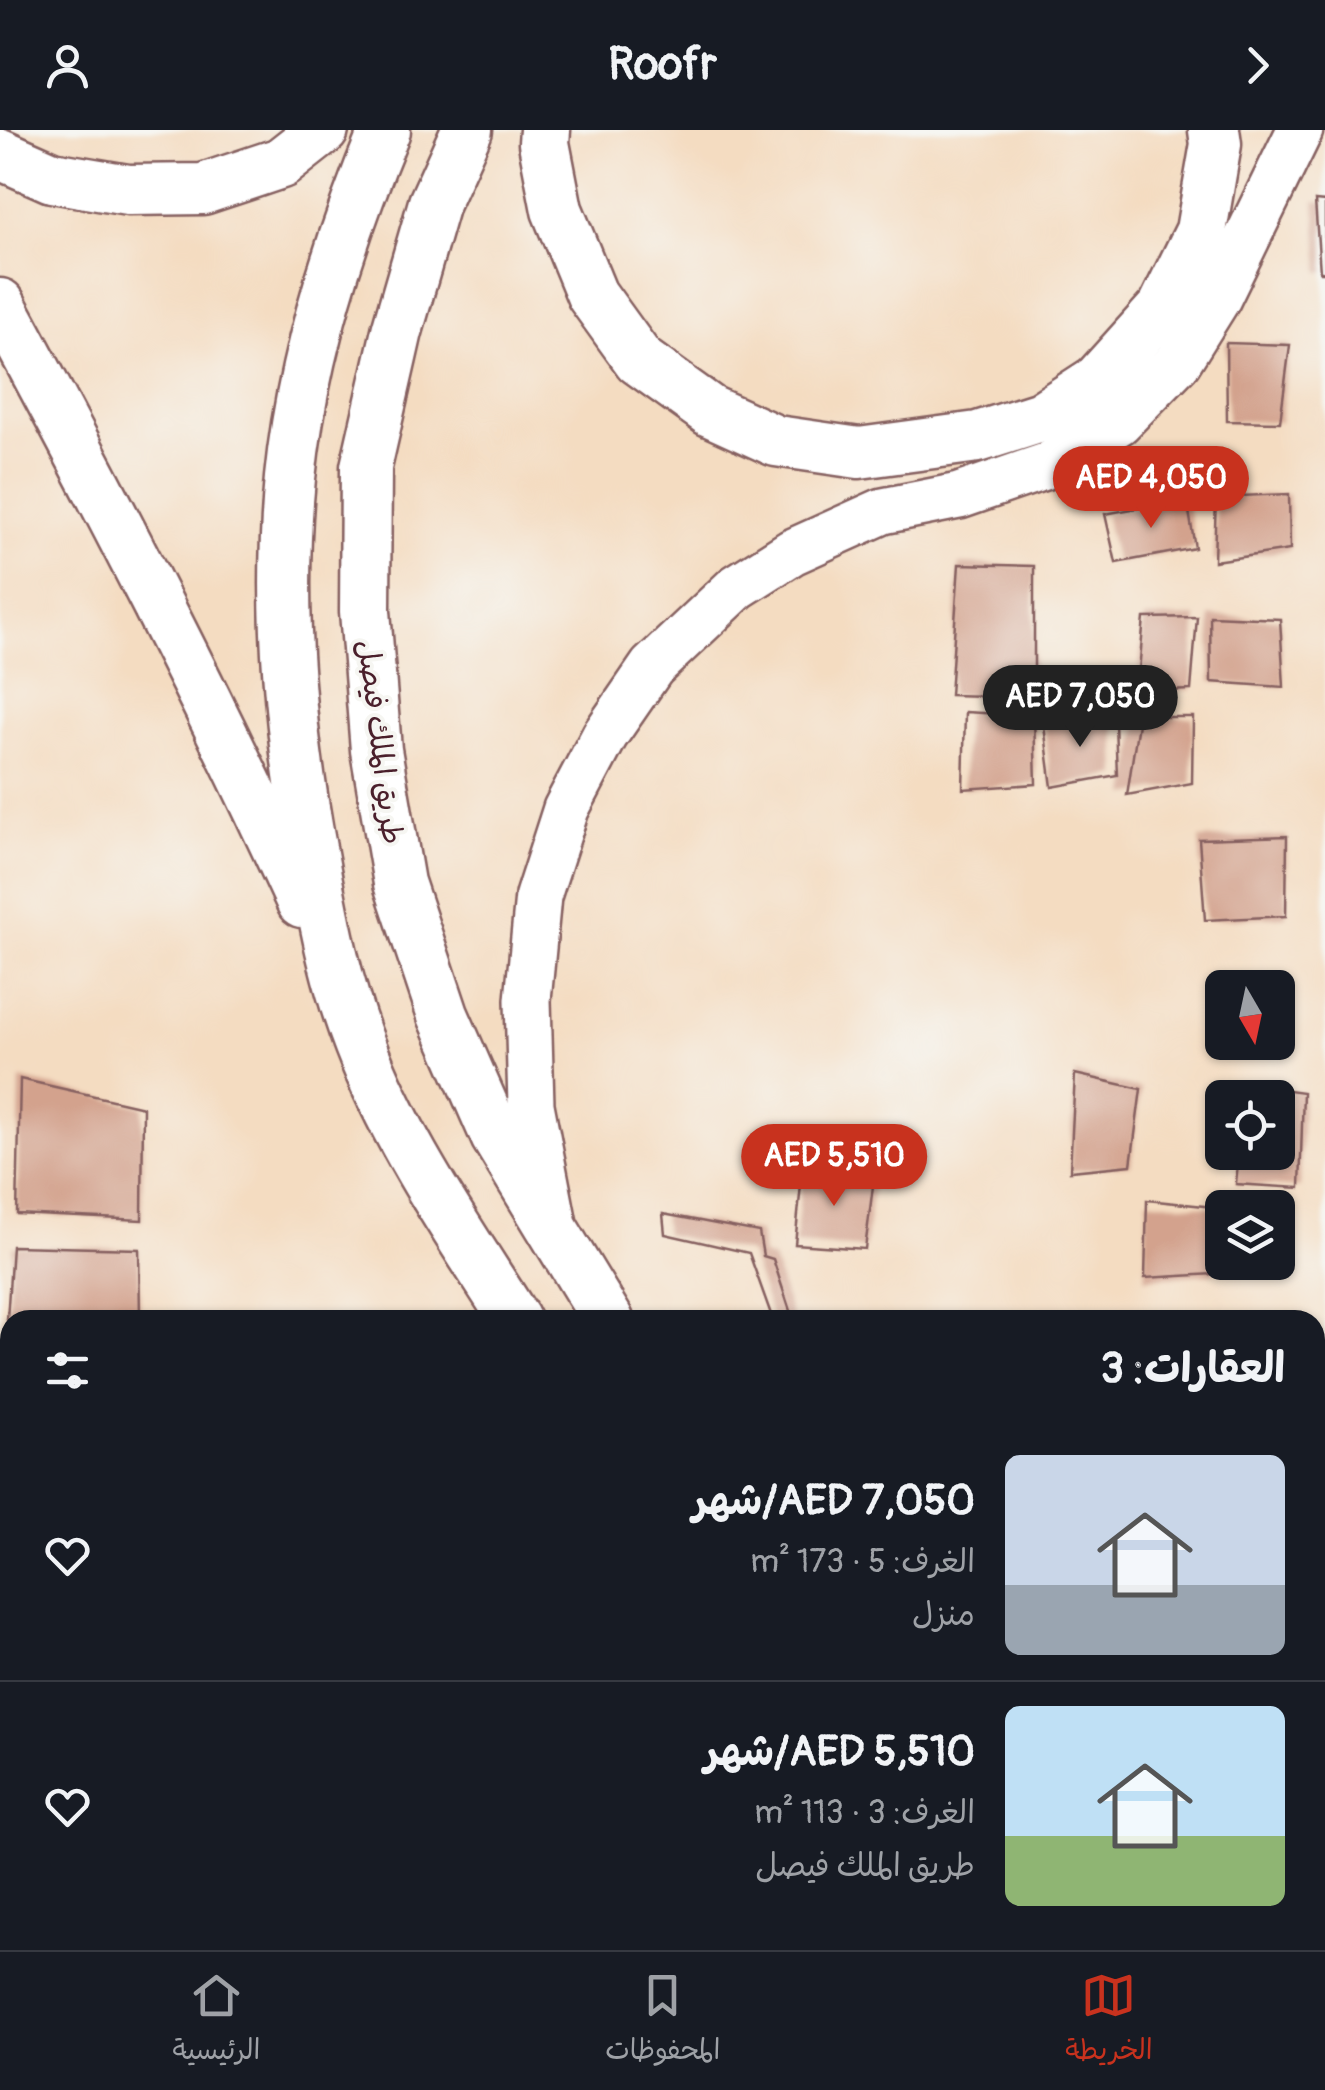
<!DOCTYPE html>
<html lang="ar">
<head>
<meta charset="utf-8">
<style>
  body { margin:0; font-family:Pangolin,"Playpen Sans Arabic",sans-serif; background:#20242c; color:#f1f3f6; direction:rtl; height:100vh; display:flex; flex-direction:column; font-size:38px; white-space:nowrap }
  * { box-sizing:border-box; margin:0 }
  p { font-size:32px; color:#9ea1a6 }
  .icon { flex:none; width:55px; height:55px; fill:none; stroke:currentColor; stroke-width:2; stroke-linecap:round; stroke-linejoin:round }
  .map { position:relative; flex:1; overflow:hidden; direction:ltr }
  .drawer { position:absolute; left:0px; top:1180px; width:1325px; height:640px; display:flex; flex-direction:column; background:#171b24; border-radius:30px 30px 0 0; box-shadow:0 2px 8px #0004; direction:rtl }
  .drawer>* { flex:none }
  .needle { width:65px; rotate:171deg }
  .tools { position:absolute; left:1205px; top:840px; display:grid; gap:20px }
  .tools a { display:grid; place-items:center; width:90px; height:90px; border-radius:15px; background:#171b24; box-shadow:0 2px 8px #0004; font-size:50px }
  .price { position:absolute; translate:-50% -85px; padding:0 22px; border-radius:35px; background:#c8321e; color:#fff; font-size:32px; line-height:65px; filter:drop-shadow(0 2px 5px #0008) }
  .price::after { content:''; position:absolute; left:50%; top:60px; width:30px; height:22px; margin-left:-15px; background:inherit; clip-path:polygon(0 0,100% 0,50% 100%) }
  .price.selected { background:#222; color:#fff }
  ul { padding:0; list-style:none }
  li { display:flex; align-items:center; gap:30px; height:250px; padding:0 40px }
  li+li { border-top:2px solid #363941 }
  li span { display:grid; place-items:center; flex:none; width:280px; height:200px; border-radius:15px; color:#555 }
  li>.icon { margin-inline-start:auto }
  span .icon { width:120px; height:120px; fill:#fffc; stroke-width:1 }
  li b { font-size:42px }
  h2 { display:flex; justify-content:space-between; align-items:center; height:120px; padding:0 40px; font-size:42px }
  header { display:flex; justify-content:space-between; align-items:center; height:130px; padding:0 40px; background:#171b24; font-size:45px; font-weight:800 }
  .menu { display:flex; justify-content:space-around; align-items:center; height:140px; border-top:2px solid #363941; background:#171b24; font-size:28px; color:#9ea1a6 }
  .menu a { display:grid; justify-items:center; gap:5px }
  .menu .selected { color:#c8321e }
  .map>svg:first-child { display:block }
  .building { fill:#d3a28d }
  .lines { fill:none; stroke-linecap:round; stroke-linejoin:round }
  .street-casing { stroke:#866160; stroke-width:38 }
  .secondary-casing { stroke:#866160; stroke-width:50 }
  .primary-casing { stroke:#866160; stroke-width:55 }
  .street { stroke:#fff; stroke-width:32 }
  .secondary { stroke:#fff; stroke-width:45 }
  .primary { stroke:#fff; stroke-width:50 }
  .labels { text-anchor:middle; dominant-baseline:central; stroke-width:8; stroke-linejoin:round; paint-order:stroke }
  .street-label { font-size:30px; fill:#4a1f2b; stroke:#f6f6f2 }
</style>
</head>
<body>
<header><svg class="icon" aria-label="forward" viewBox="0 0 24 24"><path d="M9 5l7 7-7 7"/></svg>Roofr<svg class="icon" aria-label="person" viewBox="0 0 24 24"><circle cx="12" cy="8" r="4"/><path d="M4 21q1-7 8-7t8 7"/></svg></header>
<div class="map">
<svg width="1325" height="1820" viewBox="0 0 1325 1820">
  <rect width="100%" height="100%" fill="#f6f6f2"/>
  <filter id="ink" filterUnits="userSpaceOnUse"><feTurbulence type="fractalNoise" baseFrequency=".01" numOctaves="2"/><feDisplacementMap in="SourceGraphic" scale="20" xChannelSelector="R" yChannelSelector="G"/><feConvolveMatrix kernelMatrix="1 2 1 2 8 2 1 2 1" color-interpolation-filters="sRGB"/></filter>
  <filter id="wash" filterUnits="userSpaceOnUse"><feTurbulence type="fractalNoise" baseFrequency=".0048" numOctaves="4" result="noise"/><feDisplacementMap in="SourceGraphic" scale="40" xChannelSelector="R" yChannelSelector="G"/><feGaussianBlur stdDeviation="2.25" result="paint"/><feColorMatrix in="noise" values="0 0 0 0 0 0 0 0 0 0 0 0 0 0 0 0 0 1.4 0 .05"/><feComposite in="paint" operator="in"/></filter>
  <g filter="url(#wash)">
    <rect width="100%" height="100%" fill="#f4dcc1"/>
    <g id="blocks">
      <!-- building -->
      <path class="building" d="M1315,71L1325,72V142H1320Z
        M1226,213L1290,215L1280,292L1227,291Z
        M1289,364L1290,420L1214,431L1216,367Z
        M1187,369L1195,418L1116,433L1105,384Z
        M959,434L1034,436V567L950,565Z
        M1210,486L1280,489L1284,557L1211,552Z
        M1197,487L1191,560L1137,562L1144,488Z
        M965,582L1034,586L1036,654L963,659Z
        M1139,587H1193L1192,653L1127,665Z
        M1043,588L1115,593L1117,645L1052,657Z
        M1287,706L1286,786L1205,790L1199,709Z
        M1075,944L1141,959L1131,1035L1070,1041Z
        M20,949L143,977L142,1090L17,1084Z
        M1245,954L1303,962L1300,1058L1236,1054L1239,1022H1278V968H1244Z
        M803,1035L874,1048L865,1119L795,1114Z
        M1147,1070L1213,1077L1214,1144L1145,1148Z
        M663,1084L759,1102L763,1126L773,1129L793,1190H773L749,1123L665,1104Z
        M12,1116L139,1119L140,1190H7Z
        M1315,1365L1325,1367V1453H1315Z
        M1315,1674H1325V1759H1315Z
        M404,1811L476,1815L475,1820H402Z"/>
    </g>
  </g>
  <g filter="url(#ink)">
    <use href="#blocks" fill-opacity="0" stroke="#866160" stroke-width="2.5"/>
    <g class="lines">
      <!-- street casing -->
      <g class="street-casing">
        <path id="street" d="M0,1256L10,1257"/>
      </g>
      <!-- secondary casing -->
      <g class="secondary-casing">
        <path id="secondary" d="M554,1094L531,975L528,870L538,766L566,679L605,605L652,537L737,457L792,422L883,381L959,366L1049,335L1119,292L1178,232L1218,168L1300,0"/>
      </g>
      <!-- primary casing -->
      <g class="primary-casing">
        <path id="primary" d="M385,0C339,111 302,228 290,348C278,473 289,602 312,724C325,796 337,860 365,928C403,1022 461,1105 515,1190
          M467,0L434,73L397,201L366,337L365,481L376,620L399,753L443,885L496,1006L608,1190
          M545,0L544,13L557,80L592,165L639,230L710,281L776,311L859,323L978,307L1041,287L1098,250L1163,178L1201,101L1216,14L1214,0
          M0,24L52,47L128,60L203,59L281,33L323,0
          M0,174C106,371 209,569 302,772
          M906,1810L912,1820
          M993,1810L999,1820"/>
      </g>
      <!-- street -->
      <use href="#street" class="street"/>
      <!-- secondary -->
      <use href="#secondary" class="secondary"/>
      <!-- primary -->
      <use href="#primary" class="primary"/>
    </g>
  </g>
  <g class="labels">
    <!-- street labels -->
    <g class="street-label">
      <text transform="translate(380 612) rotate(83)">طريق الملك فيصل</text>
    </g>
  </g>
</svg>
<div class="tools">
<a><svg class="needle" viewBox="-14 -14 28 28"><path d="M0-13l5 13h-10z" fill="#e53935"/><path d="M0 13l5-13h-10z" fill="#9ea1a6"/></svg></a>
<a><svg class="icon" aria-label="locate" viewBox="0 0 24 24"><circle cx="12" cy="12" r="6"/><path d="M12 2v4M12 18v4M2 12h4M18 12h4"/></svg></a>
<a><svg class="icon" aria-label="layers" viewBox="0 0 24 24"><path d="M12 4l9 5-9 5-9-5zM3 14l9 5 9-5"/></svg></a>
</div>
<b class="price" style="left:1151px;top:401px">AED 4,050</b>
<b class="price selected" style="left:1080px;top:620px">AED 7,050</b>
<b class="price" style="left:834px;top:1079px">AED 5,510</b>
<section class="drawer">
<h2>العقارات: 3<svg class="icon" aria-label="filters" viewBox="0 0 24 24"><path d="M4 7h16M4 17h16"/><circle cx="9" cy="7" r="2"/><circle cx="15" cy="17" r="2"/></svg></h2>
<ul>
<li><span style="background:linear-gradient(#c9d6e8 65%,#9aa5b1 0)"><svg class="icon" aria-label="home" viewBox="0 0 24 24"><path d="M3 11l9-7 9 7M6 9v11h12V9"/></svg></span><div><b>AED 7,050/شهر</b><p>الغرف: 5 · 173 m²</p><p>منزل</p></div><svg class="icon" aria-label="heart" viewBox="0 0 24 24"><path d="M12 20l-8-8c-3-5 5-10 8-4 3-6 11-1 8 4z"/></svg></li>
<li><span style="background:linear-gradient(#bfe0f5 65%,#8fb573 0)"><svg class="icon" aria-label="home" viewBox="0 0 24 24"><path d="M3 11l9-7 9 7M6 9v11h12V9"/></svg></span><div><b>AED 5,510/شهر</b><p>الغرف: 3 · 113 m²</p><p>طريق الملك فيصل</p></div><svg class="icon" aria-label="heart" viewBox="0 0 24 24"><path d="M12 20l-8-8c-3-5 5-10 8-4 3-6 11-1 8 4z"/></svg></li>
</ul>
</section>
</div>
<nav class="menu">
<a class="selected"><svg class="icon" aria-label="map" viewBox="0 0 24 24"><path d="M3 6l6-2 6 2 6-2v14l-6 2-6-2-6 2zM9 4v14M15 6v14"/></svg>الخريطة</a>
<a><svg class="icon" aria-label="saved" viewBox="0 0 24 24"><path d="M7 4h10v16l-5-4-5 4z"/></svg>المحفوظات</a>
<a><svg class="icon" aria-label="home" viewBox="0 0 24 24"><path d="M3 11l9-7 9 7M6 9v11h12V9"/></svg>الرئيسية</a>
</nav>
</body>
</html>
